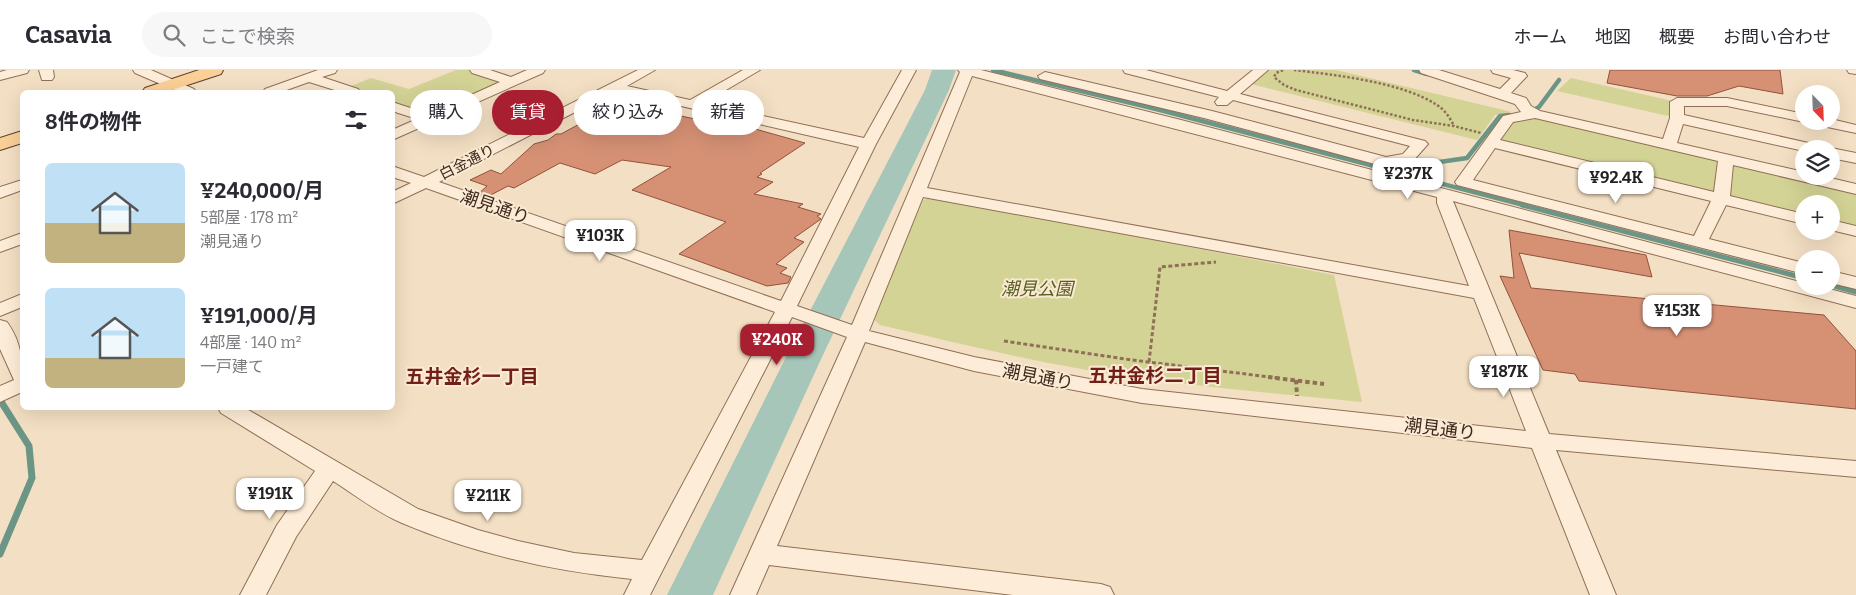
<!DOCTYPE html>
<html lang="ja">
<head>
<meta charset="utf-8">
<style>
  body { margin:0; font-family:Bitter,"Noto Sans JP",serif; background:#f7f7f7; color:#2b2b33; height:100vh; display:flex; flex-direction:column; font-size:19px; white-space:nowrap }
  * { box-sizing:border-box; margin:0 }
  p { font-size:16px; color:#7c7c81 }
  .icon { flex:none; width:28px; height:28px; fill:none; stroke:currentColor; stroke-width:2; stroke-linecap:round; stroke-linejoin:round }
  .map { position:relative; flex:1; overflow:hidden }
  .side { position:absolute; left:20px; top:20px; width:375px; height:320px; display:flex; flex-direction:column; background:#fff; border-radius:8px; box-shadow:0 5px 20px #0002 }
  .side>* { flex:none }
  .hud { position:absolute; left:410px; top:20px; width:475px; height:45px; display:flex; gap:10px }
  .needle { width:32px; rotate:157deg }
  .buttons { position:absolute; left:1795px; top:15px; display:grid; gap:10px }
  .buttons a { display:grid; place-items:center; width:45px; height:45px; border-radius:50%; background:#fff; box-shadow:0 5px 20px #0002; font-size:25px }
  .price { position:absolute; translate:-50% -42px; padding:0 11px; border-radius:10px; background:#fff; color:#222; font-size:16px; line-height:32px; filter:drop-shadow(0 1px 2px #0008) }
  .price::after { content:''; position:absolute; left:50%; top:30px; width:15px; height:11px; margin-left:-8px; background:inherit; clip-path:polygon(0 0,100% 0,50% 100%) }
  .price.selected { background:#a71f31; color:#fff }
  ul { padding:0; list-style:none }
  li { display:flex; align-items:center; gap:15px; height:125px; padding:0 25px }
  li span { display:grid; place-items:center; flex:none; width:140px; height:100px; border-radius:8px; color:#555 }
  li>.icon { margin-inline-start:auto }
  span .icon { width:60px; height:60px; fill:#fffc; stroke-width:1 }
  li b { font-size:21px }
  h2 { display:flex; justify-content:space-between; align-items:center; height:60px; padding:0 25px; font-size:21px }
  .chip { padding:0 18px; border-radius:22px; background:#fff; box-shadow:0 5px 20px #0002; font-size:18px; line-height:45px }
  .chip.selected { background:#a71f31; color:#fff }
  header { display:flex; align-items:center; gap:30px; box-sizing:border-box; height:70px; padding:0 25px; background:#fff; border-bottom:1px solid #e1e1e2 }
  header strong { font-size:24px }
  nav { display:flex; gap:28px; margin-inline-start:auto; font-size:18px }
  .search { width:350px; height:45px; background:#f7f7f7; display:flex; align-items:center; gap:12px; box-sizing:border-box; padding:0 18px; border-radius:28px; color:#7c7c81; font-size:19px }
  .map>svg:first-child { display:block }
  .green { fill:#d3d396 }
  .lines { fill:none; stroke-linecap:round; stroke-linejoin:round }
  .stream-far2 { stroke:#6b9686; stroke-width:4.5 }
  .stream-far1 { stroke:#6b9686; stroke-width:5 }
  .stream { stroke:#6b9686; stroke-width:7 }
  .river { fill:#a6c6b9; fill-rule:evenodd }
  .building { fill:#d69175; stroke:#93523a }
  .minor-casing { stroke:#916f57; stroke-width:2 }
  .major-casing { stroke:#5e3d2c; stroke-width:2 }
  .path-far2 { stroke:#916f57; stroke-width:2.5; stroke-dasharray:2.5 2; stroke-linecap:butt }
  .path-far1 { stroke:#916f57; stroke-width:3; stroke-dasharray:4 2.5; stroke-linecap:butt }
  .path { stroke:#916f57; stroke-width:4; stroke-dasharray:4.5 3; stroke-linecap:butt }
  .minor { fill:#fdedd8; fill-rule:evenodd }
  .major { fill:#fad097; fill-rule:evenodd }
  .labels { text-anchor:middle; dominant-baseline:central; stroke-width:4; stroke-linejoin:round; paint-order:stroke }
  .far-street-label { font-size:15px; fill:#3f291d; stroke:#faead4 }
  .street-label { font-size:18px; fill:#3f291d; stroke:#faead4 }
  .park-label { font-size:18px; font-style:italic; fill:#565e21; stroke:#faead4 }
  .neighbourhood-label { font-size:19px; font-weight:bold; fill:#711f17; stroke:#faead4 }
</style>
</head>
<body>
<header>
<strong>Casavia</strong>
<div class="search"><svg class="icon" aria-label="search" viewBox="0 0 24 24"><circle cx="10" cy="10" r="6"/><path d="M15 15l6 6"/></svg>ここで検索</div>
<nav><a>ホーム</a><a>地図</a><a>概要</a><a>お問い合わせ</a></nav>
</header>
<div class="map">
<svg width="1856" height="525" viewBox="0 0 1856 525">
  <rect width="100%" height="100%" fill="#f3dfc3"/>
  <!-- green -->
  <path class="green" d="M456,0H477L512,12L430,49L393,36L392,22H353L344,19L371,8L409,19Z
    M1270,0H1336L1512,42L1495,45L1477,70L1251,14Z
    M1571,8L1677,32V48L1557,21Z
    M1535,44L1856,119V161L1831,155V134H1804V149L1492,73L1508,49Z
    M932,127L1334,205L1362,332C1270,323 1178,315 1087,300C1017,288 949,271 880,255L872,248L923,130Z"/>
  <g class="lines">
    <!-- stream-far2 -->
    <path class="stream-far2" d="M993,0L1156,39L1527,136
      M1414,0L1427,4
      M1534,40L1539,37L1559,10
      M1399,103L1405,97L1467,88L1500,46L1509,45"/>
    <!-- stream-far1 -->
    <path class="stream-far1" d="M1522,135L1804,208
      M1831,215L1856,222"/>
    <!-- stream -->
    <path class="stream" d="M0,330L29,376L32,408L0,484"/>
    <!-- river -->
    <path class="river" d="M932,0H956L949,20L822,287L713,525H667L786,287L925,20Z"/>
  </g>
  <!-- building -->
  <path class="building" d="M1610,0H1780L1783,24L1739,16L1707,26H1677L1607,13Z
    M628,34L708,52L716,48L805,73L760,103L762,104L757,107L773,112L754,124L803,134L798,137L821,144L817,146L821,149L794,168L804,172L776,194L787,198L780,203L791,207L788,213L767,216L679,184L726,152L632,120L671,97L622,90L595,104L560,93L514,118L508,116L487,127L478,124L487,116L470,110L491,100L501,104L534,74L548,70L556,64H561L583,52L594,55Z
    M1509,160L1646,185L1652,207L1519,183L1531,218L1824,245L1856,281V339L1579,311L1575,304L1543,300L1500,206L1514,208Z"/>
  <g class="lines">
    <!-- minor casing -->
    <g class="minor-casing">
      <path id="minor" d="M7,0H29L27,3L0,10V2Z
        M39,0H53L54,7L52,10H42Z
        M133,0H151L194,19L196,22H179L135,3Z
        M318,0H337L335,3L322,7L358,19L360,22H341L309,12L281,22H263L265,19Z
        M470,0H490L511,7L527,0H545L543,3L392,70V60L417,49L392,41V32L429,44L500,12L472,3Z
        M638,0H655L627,16L690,30L743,0H760L704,33L864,68L902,0H916L876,74L797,236L852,255L960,2L958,0H981L1181,50L1804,213V216H1818L1856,226V238L1453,131L1549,364L1856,391V407L1556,380L1616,525H1590L1532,378L1142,333L974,301L865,272L777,476L1101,514L1110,517L1114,525H1013L769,495L756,525H730L847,267L792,247L650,525H624L632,509C553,501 475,484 402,453C378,443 355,425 333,411L296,467L266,525H240L277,455L315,401L221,343L218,338H245L418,439L478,460L518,471L574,483L642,490L775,242L426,118L392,134V122L411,113L392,107V96L424,107ZM972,6L1437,127V133L1469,216L927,118ZM616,21L859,77L781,231L439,112ZM923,127L1474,228L1526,361L1142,319L974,287L869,261Z
        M1123,0H1146L1227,21L1253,0H1268L1240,24L1425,71L1428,74L1413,91L1386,97L1204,48L1040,9L1038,6L1045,2L1212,41L1386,87L1403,84L1410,76L1233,30L1227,35H1217L1215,32L1219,27L1125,3Z
        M1419,0H1439L1500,19L1511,8L1493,3L1491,0H1513L1525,3L1527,6L1511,23L1526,28L1531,36L1540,41L1663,69L1670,48V32L1677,28H1727L1804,44V51H1808L1804,52L1727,36H1684V45L1813,74L1818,76L1820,79H1804V81L1683,54L1677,73L1804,102V106H1822L1856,114V124L1733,95L1730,126L1804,144V154L1726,135L1709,169L1804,193V204L1457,115L1455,112L1503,46L1521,42L1515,34L1421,3ZM1535,48L1718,91L1714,122L1500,70L1513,52ZM1495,78L1711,131L1694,166L1473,110Z
        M1847,0H1856V4L1849,3Z
        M1831,49L1856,55V63L1813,54L1811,51H1831Z
        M1831,78L1856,83V93L1831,88Z
        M22,110V120L0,128V117Z
        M1831,150L1856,156V166L1831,160Z
        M22,163V174L0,182V171Z
        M1831,201L1856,207V219L1831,213Z
        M22,224V237L0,246V233Z
        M0,250L7,252C24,276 22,294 22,322L0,332V316L14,310L0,279Z"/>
    </g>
    <!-- major casing -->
    <g class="major-casing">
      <path id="major" d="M199,0H223L221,4L166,22H142L145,18Z
        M22,61V73L0,80V68Z"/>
    </g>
    <!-- path-far2 -->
    <path class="path-far2" d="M1283,0L1276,3L1274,7L1284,15L1296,20L1413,50L1454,56L1481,63
      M1294,0C1335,5 1402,12 1437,35C1445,40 1450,48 1454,56"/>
    <!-- path-far1 -->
    <path class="path-far1" d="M1004,271L1132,290L1278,308
      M1149,292L1160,197L1216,192"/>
    <!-- path -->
    <path class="path" d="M1268,307L1324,314
      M1296,310L1297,326"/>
    <!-- minor -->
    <use href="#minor" class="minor"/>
    <!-- major -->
    <use href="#major" class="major"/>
  </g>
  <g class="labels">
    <!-- far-street labels -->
    <g class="far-street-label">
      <text transform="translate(467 92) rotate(-27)">白金通り</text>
    </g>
    <!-- street labels -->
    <g class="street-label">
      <text transform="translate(495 137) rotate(19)">潮見通り</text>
      <text transform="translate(1038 307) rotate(11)">潮見通り</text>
      <text transform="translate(1440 359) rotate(7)">潮見通り</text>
    </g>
    <!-- park labels -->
    <g class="park-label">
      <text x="1037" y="219">潮見公園</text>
    </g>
    <!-- neighbourhood labels -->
    <g class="neighbourhood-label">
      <text x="1155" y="305">五井金杉二丁目</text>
      <text x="472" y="306">五井金杉一丁目</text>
    </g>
  </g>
</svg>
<div class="buttons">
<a><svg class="needle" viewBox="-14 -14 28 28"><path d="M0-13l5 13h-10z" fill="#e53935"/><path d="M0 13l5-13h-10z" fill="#7c7c81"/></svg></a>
<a><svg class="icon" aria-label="layers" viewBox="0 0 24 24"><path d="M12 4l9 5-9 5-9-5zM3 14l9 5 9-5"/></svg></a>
<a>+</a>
<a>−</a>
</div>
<b class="price" style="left:1408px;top:130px">¥237K</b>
<b class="price" style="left:1616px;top:134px">¥92.4K</b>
<b class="price" style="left:600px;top:192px">¥103K</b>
<b class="price" style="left:1677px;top:267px">¥153K</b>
<b class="price selected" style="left:777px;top:296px">¥240K</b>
<b class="price" style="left:1504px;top:328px">¥187K</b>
<b class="price" style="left:270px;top:450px">¥191K</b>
<b class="price" style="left:488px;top:452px">¥211K</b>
<div class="hud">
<a class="chip">購入</a>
<a class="chip selected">賃貸</a>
<a class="chip">絞り込み</a>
<a class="chip">新着</a>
</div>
<section class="side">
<h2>8件の物件<svg class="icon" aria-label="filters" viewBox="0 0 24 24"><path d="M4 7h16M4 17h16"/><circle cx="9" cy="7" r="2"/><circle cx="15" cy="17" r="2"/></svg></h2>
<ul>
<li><span style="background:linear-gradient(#bfe0f5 60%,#c2b280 0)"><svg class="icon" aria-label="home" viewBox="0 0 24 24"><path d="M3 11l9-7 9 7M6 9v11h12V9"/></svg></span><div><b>¥240,000/月</b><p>5部屋 · 178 m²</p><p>潮見通り</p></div></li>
<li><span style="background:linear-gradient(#bfe0f5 70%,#c2b280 0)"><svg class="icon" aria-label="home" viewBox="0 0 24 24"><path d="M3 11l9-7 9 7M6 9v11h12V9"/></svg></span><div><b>¥191,000/月</b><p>4部屋 · 140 m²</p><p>一戸建て</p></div></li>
</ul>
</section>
</div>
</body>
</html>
